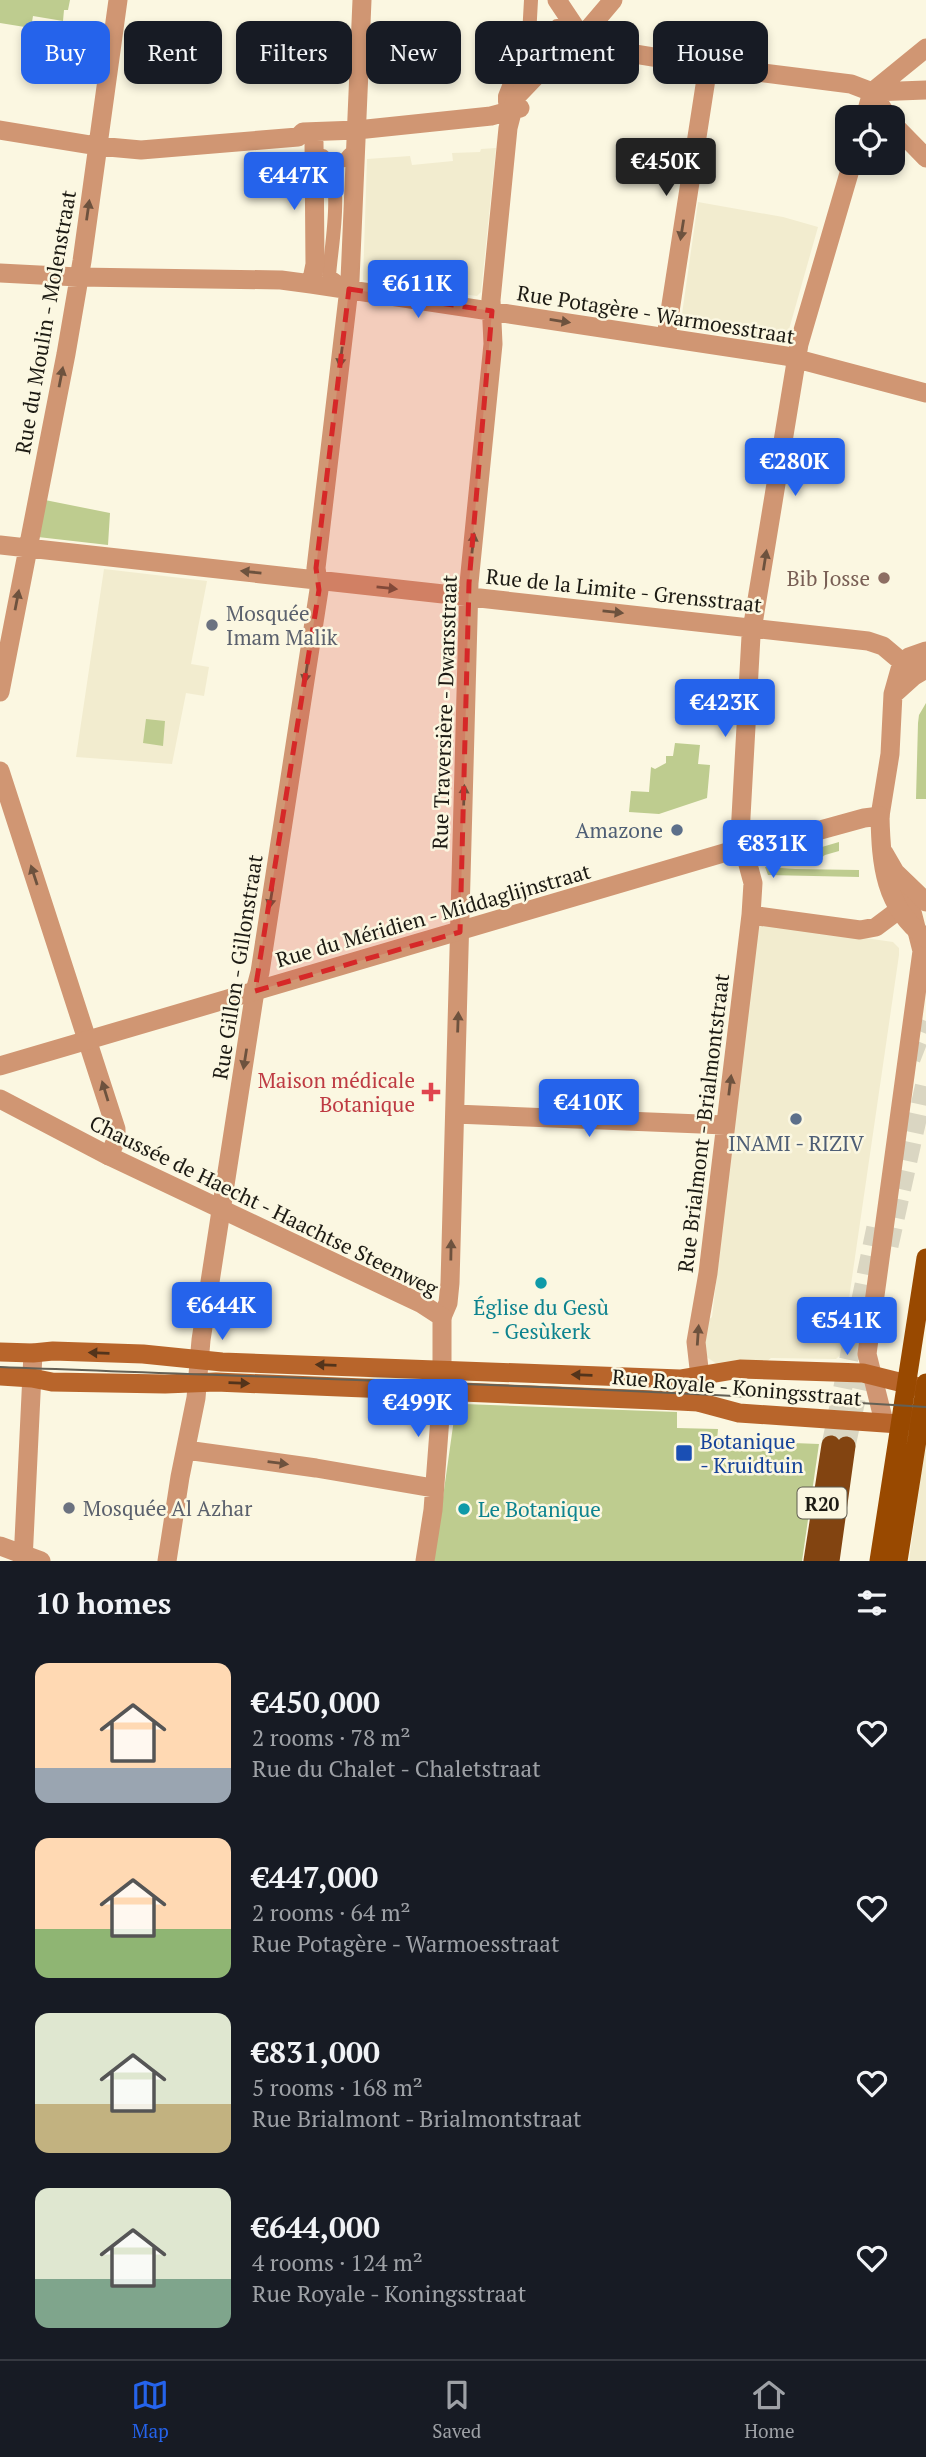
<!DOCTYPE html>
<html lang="en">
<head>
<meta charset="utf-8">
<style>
  body { margin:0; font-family:"PT Serif",serif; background:#20242c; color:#f1f3f6; height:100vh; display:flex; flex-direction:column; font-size:26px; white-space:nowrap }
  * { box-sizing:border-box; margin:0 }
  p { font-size:23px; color:#9ea1a6 }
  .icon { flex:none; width:38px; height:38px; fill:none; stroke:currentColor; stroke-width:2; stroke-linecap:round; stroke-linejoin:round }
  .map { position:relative; height:1561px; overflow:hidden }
  .drawer { display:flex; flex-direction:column; background:#171b24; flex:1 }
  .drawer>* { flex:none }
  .hud { position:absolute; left:21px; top:21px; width:886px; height:63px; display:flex; gap:14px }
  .tools { position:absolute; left:835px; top:105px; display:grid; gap:14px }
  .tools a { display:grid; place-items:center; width:70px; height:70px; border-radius:14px; background:#171b24; box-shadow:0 4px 10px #0003; font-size:35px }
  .price { position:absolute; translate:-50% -60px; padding:0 16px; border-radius:7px; background:#2563eb; color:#fff; font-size:23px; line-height:46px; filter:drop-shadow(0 2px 4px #0008) }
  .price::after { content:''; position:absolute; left:50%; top:42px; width:21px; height:16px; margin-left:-10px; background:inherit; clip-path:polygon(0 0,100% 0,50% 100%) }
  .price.on { background:#222; color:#fff }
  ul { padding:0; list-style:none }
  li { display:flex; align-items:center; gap:21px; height:175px; padding:0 35px }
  li span { display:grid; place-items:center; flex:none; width:196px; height:140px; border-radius:14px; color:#555 }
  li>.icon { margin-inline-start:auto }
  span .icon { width:84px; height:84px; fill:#fffc; stroke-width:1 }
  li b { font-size:30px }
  h2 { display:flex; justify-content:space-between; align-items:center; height:84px; padding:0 35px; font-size:30px }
  .tag { padding:0 24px; border-radius:14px; background:#171b24; box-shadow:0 4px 10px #0003; font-size:24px; line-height:63px }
  .tag.on { background:#2563eb; color:#fff }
  .tabs { display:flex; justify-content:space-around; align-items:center; height:98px; border-top:2px solid #363941; background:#171b24; font-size:19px; color:#9ea1a6 }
  .tabs a { display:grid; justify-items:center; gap:4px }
  .tabs .on { color:#2563eb }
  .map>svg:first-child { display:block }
  .built { fill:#f2eccf }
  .green { fill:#becc8f }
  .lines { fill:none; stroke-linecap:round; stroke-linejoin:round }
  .trunk-tunnel { stroke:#dad6c2; stroke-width:19; stroke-dasharray:19 10; stroke-linecap:butt }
  .pedestrian { stroke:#d09673; stroke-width:14 }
  .minor { stroke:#d09673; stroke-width:19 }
  .tertiary { stroke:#d09673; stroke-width:19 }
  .secondary { stroke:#b8652b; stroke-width:19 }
  .primary { stroke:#994900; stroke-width:19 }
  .trunk { stroke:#824411; stroke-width:19 }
  .tram { stroke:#636055; stroke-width:2 }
  .oneway { fill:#6d523e }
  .oneway2 { fill:#53341b }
  .marked { fill:#d62828; fill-opacity:0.2; stroke:#d62828; stroke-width:5; stroke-dasharray:14 9; stroke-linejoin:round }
  .education-dot { fill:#8d6e63; stroke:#fbf7e1; stroke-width:2.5 }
  .worship-dot { fill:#6b7280; stroke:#fbf7e1; stroke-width:2.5 }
  .service-dot { fill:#5c6f8a; stroke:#fbf7e1; stroke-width:2.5 }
  .health-dot { fill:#e0444e; stroke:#fbf7e1; stroke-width:2.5 }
  .culture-dot { fill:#0f9aa8; stroke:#fbf7e1; stroke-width:2.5 }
  .transit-dot { fill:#1a4fb4; stroke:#fbf7e1; stroke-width:2.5 }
  .labels { text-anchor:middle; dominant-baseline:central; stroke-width:5; stroke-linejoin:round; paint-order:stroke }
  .shield { fill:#fbf7e1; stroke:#5f5c51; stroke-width:2 }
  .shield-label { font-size:19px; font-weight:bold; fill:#1c1a13 }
  .street-label { font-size:21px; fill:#1c1a13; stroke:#fbf7e1 }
  .education-label { font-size:21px; fill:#785e54; stroke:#fbf7e1; text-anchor:end }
  .worship-label { font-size:21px; fill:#5b616d; stroke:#fbf7e1; text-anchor:start }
  .service-label { font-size:21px; fill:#4e5e75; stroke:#fbf7e1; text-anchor:end }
  .health-label { font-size:21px; fill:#be3a42; stroke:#fbf7e1; text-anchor:end }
  .culture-label { font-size:21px; fill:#0d838f; stroke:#fbf7e1 }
  .transit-label { font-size:21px; fill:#164399; stroke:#fbf7e1; text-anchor:start }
</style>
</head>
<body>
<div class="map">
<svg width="926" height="1561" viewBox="0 0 926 1561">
  <rect width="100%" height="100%" fill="#fbf7e1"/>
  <!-- built -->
  <path class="built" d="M496,148L481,292L477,296L363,280L367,159L410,156L412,165L453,161L452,153L480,152L481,149Z
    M698,202L783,217L818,227L786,340L780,344L680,328Z
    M104,569L207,581L191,664L209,667L204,696L186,693L172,764L76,757Z
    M767,924L893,942L899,948V955L846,1319L851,1324L846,1350L836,1359L771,1358L762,1365L717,1364L705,1356L703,1324L712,1317L757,931L760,925Z
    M926,1441V1561H909L922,1466Z"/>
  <!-- green -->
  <path class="green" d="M0,0H70L68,10H64L63,21L33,16L31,28L0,23Z
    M45,500L110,513L108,545L38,537Z
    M926,703V799H916L918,723L919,715Z
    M146,719L165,721L163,746L143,743Z
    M675,743L700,745L698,764L710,765L707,798L659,814L629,812L631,791L649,792L651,767L655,769L666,763V756H673Z
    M839,842V851L825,855L811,865H774L770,862L804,852L805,858L816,855L815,849Z
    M765,867L795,869L859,870V877L768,875Z
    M464,1404L677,1412V1428L718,1429L717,1440L819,1444L802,1561H434L454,1419L462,1420Z"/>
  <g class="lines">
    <!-- trunk-tunnel -->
    <path class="trunk-tunnel" d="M911,1059L926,1021
      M889,1246L926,1079
      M831,1445L877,1222
      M846,1446L865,1358"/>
    <!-- pedestrian -->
    <path class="pedestrian" d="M541,56L540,46L557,26L569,27
      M505,102V96L529,36L531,0
      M323,156C345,181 331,244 329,276L339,283
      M328,162L345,160L349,155"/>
    <!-- minor -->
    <path class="minor" d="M557,0L581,36L592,47L708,66L851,84L872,92L926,90
      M872,92L926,48
      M872,92L888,117
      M865,117L872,92
      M892,123L926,158
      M0,130L97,146L141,150L298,137L303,132L357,130L491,116L520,108
      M0,273L78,277L281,280L311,284L786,356L926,393
      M311,284L315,264L314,142
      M666,337L708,66
      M0,545L868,641L883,646L902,662
      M902,662L909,657L926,651
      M0,692L66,354L82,261L118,0
      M894,694L914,676L926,669
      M0,771L116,1129V1140L109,1156
      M880,816L890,754L893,694L902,662
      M751,915L860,930L876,927L900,909
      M455,1114L725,1125
      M442,1317L448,1303L450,1283L469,583L493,344L491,300L508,128L516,97L559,52L591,26L613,0
      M698,1402L701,1386L696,1342L708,1273L751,915L753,883L740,835L751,636L799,344L852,163
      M884,1422L867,1354L922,951L905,884
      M186,1450L316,1468L433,1488
      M0,1546L41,1561
      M23,1561L33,1353
      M167,1561L180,1477L196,1398L201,1340L255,991L260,972L319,590L316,568L350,280L362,0
      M425,1561L433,1510L442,1391"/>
    <!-- tertiary -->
    <path class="tertiary" d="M884,853L895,872L926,902
      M0,1066L727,852L759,847L864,818L880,816C881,864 884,907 926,938
      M0,1099L109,1156L422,1304L442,1317V1391"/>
    <!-- secondary -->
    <path class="secondary" d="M0,1352L33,1353L53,1351L143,1354L222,1362L680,1379L740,1369L863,1373L923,1388
      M0,1376L32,1378L52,1382L165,1384L216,1382L679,1401L698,1402L739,1413L899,1424L915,1417"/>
    <!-- primary -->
    <path class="primary" d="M879,1561L926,1258
      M898,1561L926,1383"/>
    <!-- trunk -->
    <path class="trunk" d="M813,1561L831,1445
      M830,1561L846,1446"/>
    <!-- tram -->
    <path class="tram" d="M0,1367C309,1379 618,1387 926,1407"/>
  </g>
  <!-- one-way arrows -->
  <defs><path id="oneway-solid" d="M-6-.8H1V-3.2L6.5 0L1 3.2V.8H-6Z" transform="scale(1.75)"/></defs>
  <g class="oneway">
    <use href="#oneway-solid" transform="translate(88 210) rotate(-82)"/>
    <use href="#oneway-solid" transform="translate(682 230) rotate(99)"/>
    <use href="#oneway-solid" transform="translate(560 321) rotate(9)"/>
    <use href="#oneway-solid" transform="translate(341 357) rotate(97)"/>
    <use href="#oneway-solid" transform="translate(61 377) rotate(-79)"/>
    <use href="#oneway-solid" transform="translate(473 543) rotate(-84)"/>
    <use href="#oneway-solid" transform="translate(765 560) rotate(-81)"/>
    <use href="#oneway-solid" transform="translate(251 572) rotate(-174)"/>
    <use href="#oneway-solid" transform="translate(387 588) rotate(6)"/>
    <use href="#oneway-solid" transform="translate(17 600) rotate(-79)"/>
    <use href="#oneway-solid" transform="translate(613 612) rotate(6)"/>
    <use href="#oneway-solid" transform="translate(306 673) rotate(99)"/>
    <use href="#oneway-solid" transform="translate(464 795) rotate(-88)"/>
    <use href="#oneway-solid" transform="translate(34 875) rotate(-108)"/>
    <use href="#oneway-solid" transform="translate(271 898) rotate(99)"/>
    <use href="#oneway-solid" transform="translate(458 1022) rotate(-88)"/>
    <use href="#oneway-solid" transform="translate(245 1059) rotate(99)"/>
    <use href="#oneway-solid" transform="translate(730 1085) rotate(-83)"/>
    <use href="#oneway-solid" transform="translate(105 1091) rotate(-107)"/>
    <use href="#oneway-solid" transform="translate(451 1250) rotate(-89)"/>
    <use href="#oneway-solid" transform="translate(698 1335) rotate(-86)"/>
    <use href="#oneway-solid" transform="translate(278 1463) rotate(7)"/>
  </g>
  <g class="oneway2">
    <use href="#oneway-solid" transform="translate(99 1353) rotate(-178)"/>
    <use href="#oneway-solid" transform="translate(326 1365) rotate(-178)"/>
    <use href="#oneway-solid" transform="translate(582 1375) rotate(-178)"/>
    <use href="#oneway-solid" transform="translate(239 1383) rotate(2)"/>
  </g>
  <!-- marked area -->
  <path class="marked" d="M349,289L492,311L469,583L460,932L255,991L319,590L316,568Z"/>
  <!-- markers -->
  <circle class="education-dot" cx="884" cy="578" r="7"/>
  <g class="worship-dot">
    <circle cx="212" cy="625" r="7"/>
    <circle cx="69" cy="1508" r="7"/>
  </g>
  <g class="service-dot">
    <circle cx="677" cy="830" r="7"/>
    <circle cx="796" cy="1119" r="7"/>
  </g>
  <path class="health-dot" d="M427.5 1081.5h7v7h7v7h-7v7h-7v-7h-7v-7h7z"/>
  <g class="culture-dot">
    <circle cx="541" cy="1283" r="7"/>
    <circle cx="464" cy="1509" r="7"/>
  </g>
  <rect class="transit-dot" x="675" y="1444" width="18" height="18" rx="3.5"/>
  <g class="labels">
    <!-- shield labels -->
    <rect class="shield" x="797.5" y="1487.5" width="49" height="31" rx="5"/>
    <g class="shield-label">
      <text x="822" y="1503">R20</text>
    </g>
    <!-- street labels -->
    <g class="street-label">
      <text transform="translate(656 314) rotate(9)">Rue Potagère - Warmoesstraat</text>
      <text transform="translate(45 322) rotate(-80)">Rue du Moulin - Molenstraat</text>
      <text transform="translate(624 590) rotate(6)">Rue de la Limite - Grensstraat</text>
      <text transform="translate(444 712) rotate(-88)">Rue Traversière - Dwarsstraat</text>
      <text transform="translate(433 915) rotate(-16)">Rue du Méridien - Middaglijnstraat</text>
      <text transform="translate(237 967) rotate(-81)">Rue Gillon - Gillonstraat</text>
      <text transform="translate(703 1123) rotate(-83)">Rue Brialmont - Brialmontstraat</text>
      <text transform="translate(264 1205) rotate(26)">Chaussée de Haecht - Haachtse Steenweg</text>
      <text transform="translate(737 1387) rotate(5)">Rue Royale - Koningsstraat</text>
    </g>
    <!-- education labels -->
    <g class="education-label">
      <text x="870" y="578">Bib Josse</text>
    </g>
    <!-- worship labels -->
    <g class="worship-label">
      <text x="226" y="613">Mosquée<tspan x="226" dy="24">Imam Malik</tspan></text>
      <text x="83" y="1508">Mosquée Al Azhar</text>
    </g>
    <!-- service labels -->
    <g class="service-label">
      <text x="663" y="830">Amazone</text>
      <text x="796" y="1143" text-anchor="middle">INAMI - RIZIV</text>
    </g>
    <!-- health labels -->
    <g class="health-label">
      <text x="415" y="1080">Maison médicale<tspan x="415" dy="24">Botanique</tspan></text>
    </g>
    <!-- culture labels -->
    <g class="culture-label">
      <text x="541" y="1307">Église du Gesù<tspan x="541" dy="24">- Gesùkerk</tspan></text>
      <text x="478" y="1509" text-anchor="start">Le Botanique</text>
    </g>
    <!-- transit labels -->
    <g class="transit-label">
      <text x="700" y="1441">Botanique<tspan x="700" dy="24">- Kruidtuin</tspan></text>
    </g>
  </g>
</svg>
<div class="tools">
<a><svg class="icon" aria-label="locate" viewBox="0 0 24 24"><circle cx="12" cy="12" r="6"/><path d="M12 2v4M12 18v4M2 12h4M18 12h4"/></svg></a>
</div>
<b class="price on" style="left:666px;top:198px">€450K</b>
<b class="price" style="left:294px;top:212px">€447K</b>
<b class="price" style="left:418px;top:320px">€611K</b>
<b class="price" style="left:795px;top:498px">€280K</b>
<b class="price" style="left:725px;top:739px">€423K</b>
<b class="price" style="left:773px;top:880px">€831K</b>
<b class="price" style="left:589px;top:1139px">€410K</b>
<b class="price" style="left:222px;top:1342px">€644K</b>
<b class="price" style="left:847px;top:1357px">€541K</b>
<b class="price" style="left:418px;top:1439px">€499K</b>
<div class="hud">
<a class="tag on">Buy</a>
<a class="tag">Rent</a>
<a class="tag">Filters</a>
<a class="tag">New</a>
<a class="tag">Apartment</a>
<a class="tag">House</a>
</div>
</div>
<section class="drawer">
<h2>10 homes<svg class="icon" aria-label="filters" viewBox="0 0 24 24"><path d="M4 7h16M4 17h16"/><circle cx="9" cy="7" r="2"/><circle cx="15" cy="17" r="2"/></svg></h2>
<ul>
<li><span style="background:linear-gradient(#ffd9b3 75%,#9aa5b1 0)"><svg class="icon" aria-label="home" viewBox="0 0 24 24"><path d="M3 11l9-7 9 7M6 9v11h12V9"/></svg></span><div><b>€450,000</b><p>2 rooms · 78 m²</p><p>Rue du Chalet - Chaletstraat</p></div><svg class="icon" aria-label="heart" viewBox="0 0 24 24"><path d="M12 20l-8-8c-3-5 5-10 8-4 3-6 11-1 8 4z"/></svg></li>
<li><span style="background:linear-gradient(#ffd9b3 65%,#8fb573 0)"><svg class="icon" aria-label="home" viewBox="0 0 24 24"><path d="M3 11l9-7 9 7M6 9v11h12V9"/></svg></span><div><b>€447,000</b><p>2 rooms · 64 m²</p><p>Rue Potagère - Warmoesstraat</p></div><svg class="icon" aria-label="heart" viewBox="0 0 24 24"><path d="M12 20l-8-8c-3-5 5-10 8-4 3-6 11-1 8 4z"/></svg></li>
<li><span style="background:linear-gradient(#dfe7d0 65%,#c2b280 0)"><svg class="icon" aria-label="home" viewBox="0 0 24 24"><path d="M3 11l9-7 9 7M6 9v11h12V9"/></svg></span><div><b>€831,000</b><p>5 rooms · 168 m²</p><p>Rue Brialmont - Brialmontstraat</p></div><svg class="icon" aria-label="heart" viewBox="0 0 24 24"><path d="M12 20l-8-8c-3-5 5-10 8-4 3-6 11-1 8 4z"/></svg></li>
<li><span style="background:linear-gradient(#dfe7d0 65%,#7fa58c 0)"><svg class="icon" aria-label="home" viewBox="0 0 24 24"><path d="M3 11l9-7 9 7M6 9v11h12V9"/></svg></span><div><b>€644,000</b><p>4 rooms · 124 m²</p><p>Rue Royale - Koningsstraat</p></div><svg class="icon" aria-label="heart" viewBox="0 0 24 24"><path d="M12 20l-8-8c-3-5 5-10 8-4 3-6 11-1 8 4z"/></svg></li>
</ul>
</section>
<nav class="tabs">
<a class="on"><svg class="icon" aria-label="map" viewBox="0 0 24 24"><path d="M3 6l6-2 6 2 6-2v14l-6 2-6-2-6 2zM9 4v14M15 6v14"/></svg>Map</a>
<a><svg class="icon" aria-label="saved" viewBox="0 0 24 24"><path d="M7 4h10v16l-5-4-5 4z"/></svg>Saved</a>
<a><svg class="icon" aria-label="home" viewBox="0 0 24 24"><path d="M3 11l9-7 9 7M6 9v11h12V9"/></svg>Home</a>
</nav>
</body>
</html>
